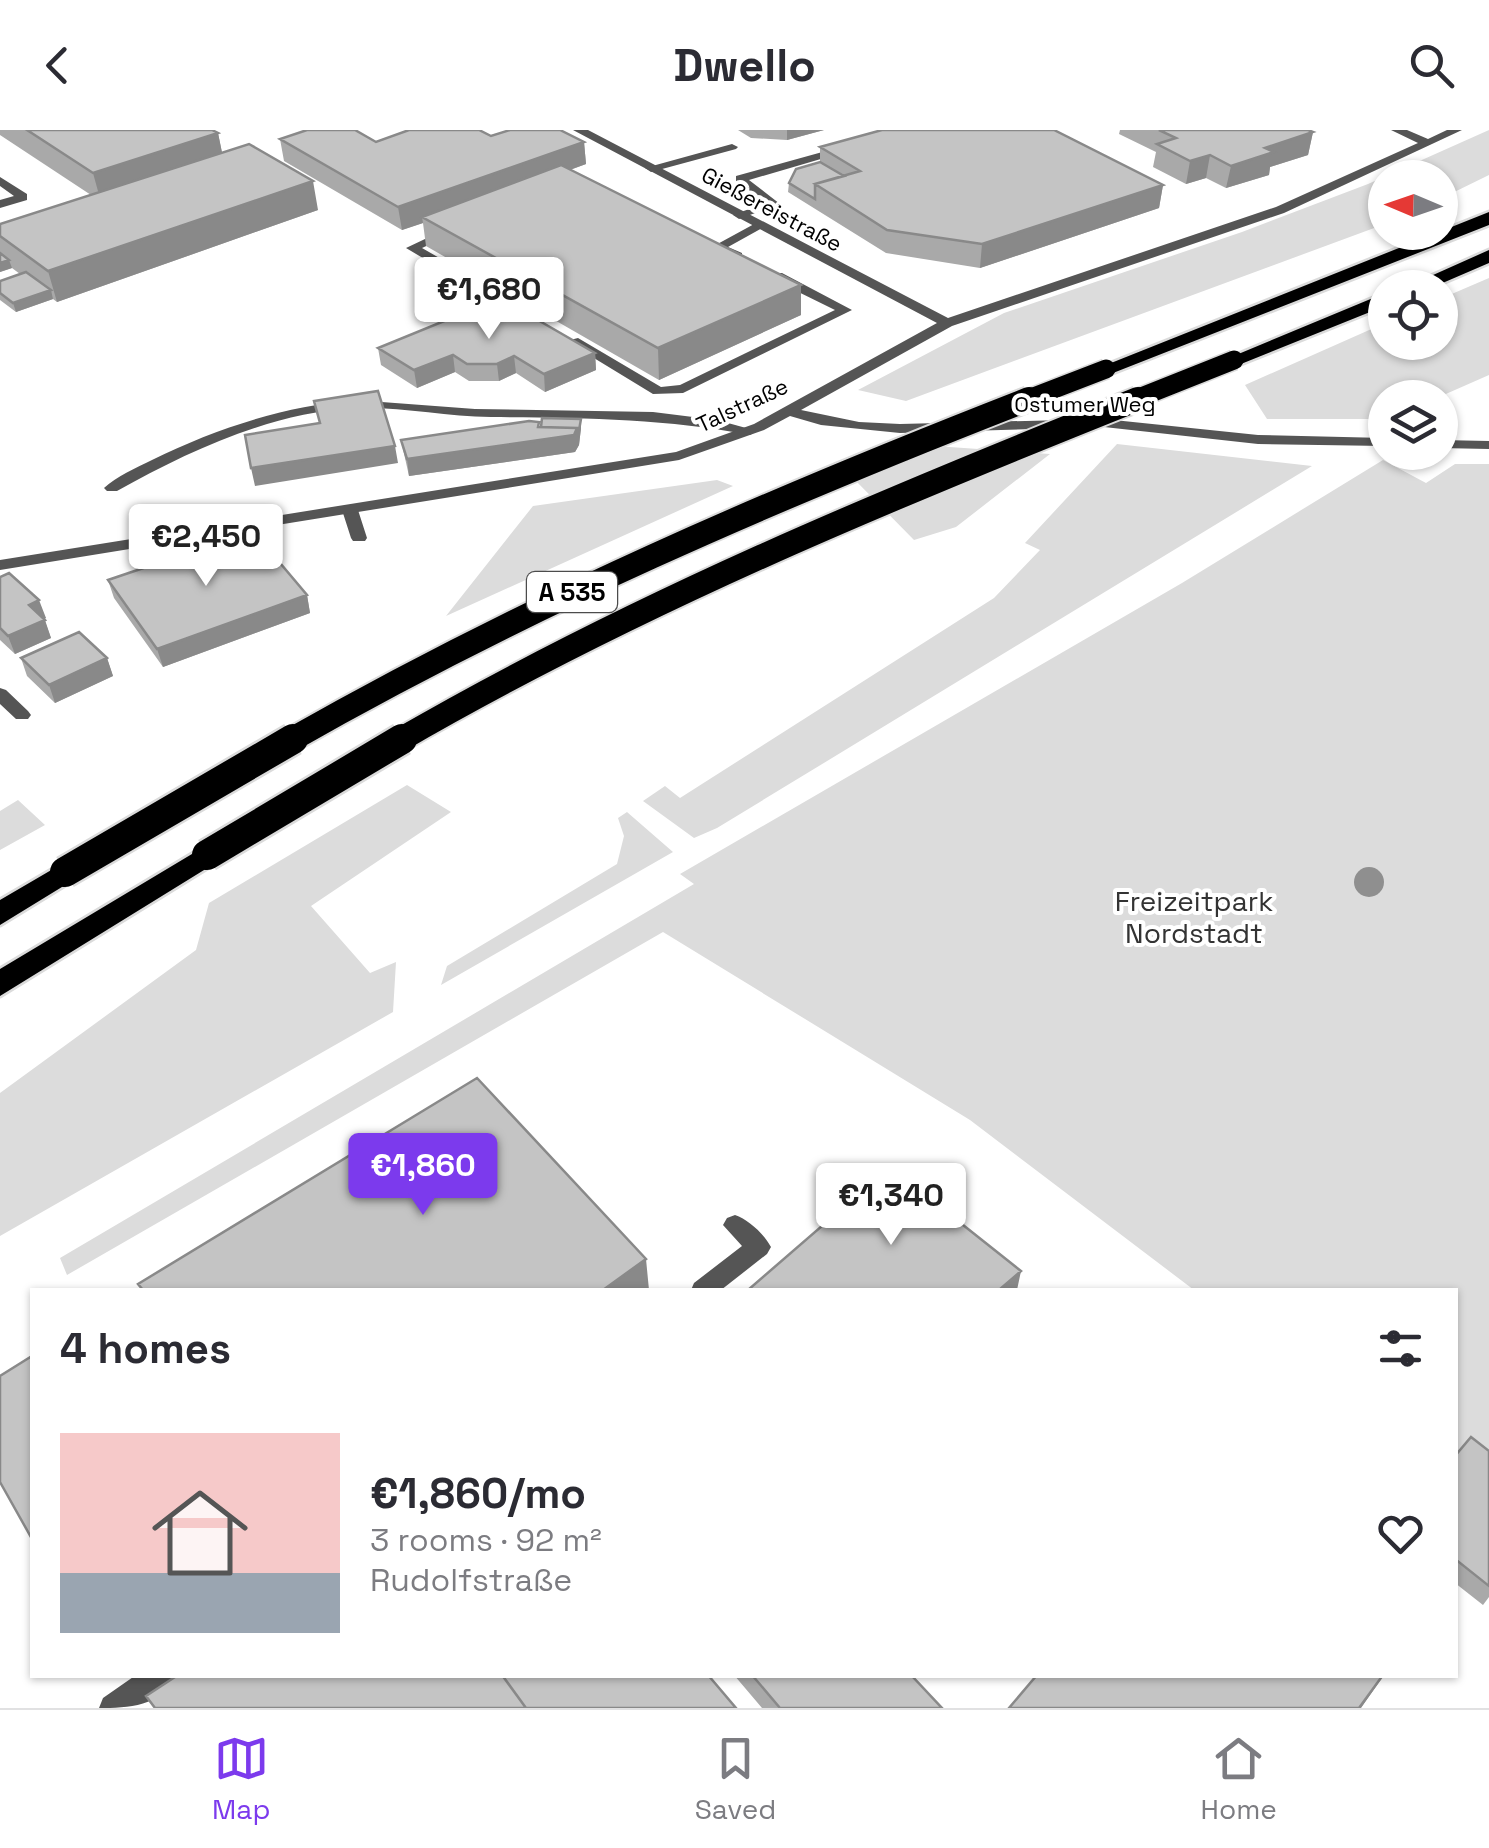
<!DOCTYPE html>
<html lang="en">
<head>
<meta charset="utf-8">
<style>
  body { margin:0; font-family:"Space Grotesk",sans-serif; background:#f7f7f7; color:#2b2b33; height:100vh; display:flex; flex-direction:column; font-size:38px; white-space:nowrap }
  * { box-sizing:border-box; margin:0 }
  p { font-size:32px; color:#7c7c81 }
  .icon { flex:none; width:55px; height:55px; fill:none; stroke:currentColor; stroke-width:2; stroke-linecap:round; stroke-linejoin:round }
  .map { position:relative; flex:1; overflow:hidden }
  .side { position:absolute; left:30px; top:1158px; width:1428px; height:390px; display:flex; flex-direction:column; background:#fff; border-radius:0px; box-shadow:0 2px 8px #0004 }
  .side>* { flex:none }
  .needle { width:65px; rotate:272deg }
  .tools { position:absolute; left:1368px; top:30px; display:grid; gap:20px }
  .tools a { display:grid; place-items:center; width:90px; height:90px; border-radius:50%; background:#fff; box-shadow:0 2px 8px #0004; font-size:50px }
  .price { position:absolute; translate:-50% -85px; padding:0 22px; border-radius:10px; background:#fff; color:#222; font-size:32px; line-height:65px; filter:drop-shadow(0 2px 5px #0008) }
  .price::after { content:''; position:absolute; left:50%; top:60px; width:30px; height:22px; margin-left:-15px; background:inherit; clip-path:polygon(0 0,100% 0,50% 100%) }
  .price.on { background:#7c3aed; color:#fff }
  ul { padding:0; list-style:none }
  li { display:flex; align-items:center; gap:30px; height:250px; padding:0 30px }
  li+li { border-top:2px solid #e1e1e2 }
  li span { display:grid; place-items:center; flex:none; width:280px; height:200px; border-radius:0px; color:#555 }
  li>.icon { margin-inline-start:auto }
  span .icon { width:120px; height:120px; fill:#fffc; stroke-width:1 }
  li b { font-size:42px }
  h2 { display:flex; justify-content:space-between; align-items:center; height:120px; padding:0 30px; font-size:42px }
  header { display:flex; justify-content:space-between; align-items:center; height:130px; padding:0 30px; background:#fff; font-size:45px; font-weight:600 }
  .dock { display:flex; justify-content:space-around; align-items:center; height:140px; border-top:2px solid #e1e1e2; background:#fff; font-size:28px; color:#7c7c81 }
  .dock a { display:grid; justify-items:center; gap:5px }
  .dock .on { color:#7c3aed }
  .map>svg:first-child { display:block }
  .green { fill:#dcdcdc }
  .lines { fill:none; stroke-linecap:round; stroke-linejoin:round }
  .highway-casing { stroke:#dbdbdb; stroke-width:5 }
  .lane { fill:#555; fill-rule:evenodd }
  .street { fill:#555; fill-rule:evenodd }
  .highway { fill:#000; fill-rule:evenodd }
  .highway-bridge-far2-casing { stroke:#dbdbdb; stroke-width:22; stroke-linecap:butt }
  .highway-bridge-far1-casing { stroke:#dbdbdb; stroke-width:28; stroke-linecap:butt }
  .highway-bridge-casing { stroke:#dbdbdb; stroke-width:35; stroke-linecap:butt }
  .highway-bridge-far2 { stroke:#000; stroke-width:19 }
  .highway-bridge-far1 { stroke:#000; stroke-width:24 }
  .highway-bridge { stroke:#000; stroke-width:30 }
  .tree { fill:#8f8f8f }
  .wall { fill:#a9a9a9 }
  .shaded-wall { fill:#898989 }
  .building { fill:#c4c4c4; stroke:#898989; stroke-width:2.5 }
  .labels { text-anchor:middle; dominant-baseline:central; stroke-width:8; stroke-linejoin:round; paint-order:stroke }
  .far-street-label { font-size:22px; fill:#000; stroke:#fff }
  .shield { fill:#fff; stroke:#4c4c4c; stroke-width:2.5 }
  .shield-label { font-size:25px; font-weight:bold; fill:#000 }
  .park-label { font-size:28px; fill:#333; stroke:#fff }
</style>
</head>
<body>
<header><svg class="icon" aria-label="back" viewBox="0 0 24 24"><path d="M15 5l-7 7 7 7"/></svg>Dwello<svg class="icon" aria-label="search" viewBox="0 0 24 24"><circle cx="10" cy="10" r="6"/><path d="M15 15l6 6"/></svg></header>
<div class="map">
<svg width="1489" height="1578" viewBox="0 0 1489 1578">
  <rect width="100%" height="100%" fill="#fff"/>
  <!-- green -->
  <path class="green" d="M1489,0V45L1440,69V48H1385V94L906,271L858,260L1004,183L1242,102L1368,54Z
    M1489,148V245L1439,267L1385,268V289H1267L1245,255L1385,193V212H1440V169Z
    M1117,314L1312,336L717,698L694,708L643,671L665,656L680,668L994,468L1040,420L1025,413Z
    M935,316L1050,324L956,397L914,410L854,349Z
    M1383,330L1426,353L1455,334H1489V1345L1455,1323V1160H1194L970,990L663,802L67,1145L60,1128L694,754L680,744L1182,453Z
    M717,350L733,356L446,486L533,376Z
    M407,655L451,682L311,776L370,843L396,832L393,882L0,1106V963L196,820L209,773Z
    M18,670L45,695L0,720V681Z
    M627,682L673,722L441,855L447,836L617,734L624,706L618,688Z"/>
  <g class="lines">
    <!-- highway casing -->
    <g class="highway-casing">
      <path id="highway" d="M1489,82V95L1113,243L1106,245L1096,239Z
        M1489,120V133L1431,158H1404Z
        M1385,163V176L1241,234L1234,236L1224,230Z
        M207,715L221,725L217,732L0,866V839Z
        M65,732L80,742L75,749L0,795V770Z"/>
    </g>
    <!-- lane -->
    <path class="lane" d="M732,14L738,17L736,19L651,42L645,38Z
      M844,16L848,17V21L749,50L780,74L739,89L733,85L765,73L736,52V46Z
      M0,47L27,64V70L0,78V70L14,66L0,56Z
      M756,93L766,96L728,117L742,123V129H732L712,117Z
      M444,100L454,103L422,118L544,188V194H534L406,118Z
      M772,143H782L852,180L683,263L653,264L566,211L578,208L661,257L680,255L835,180L772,149Z
      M355,270L475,279L653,282L717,290L757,301L750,305C664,288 579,288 491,287C445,287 400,276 354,278C270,283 189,321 117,361H107L104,358C117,346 136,338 152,330C215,299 284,276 355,270Z
      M350,375L358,380L367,408L365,411H353L351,408L342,380Z
      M0,558L6,560L28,581L31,585L28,589H16L0,574Z"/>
    <!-- street -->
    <path class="street" d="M573,0H588L948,188L1276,77L1418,13L1391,0H1407L1428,9L1447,0H1462L1284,83L952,196L801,280L859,292L900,294L1104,289L1258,305L1385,308V316L1258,314L1104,297L900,303L821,295L790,286L764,300L679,330L0,440V430L676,322L754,294L937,193Z
      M1440,310L1489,311V319L1440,318Z
      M735,1085C749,1090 764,1104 771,1117L767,1124L721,1160H691L694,1153L742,1116L723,1095L727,1088Z
      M136,1545H175C162,1577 128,1578 99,1578L103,1568Z"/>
    <!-- highway -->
    <use href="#highway" class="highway"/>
    <!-- highway-bridge-far2 casing -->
    <g class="highway-bridge-far2-casing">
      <path id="highway-bridge-far2" d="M1023,271L1106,239
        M1131,271L1234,230"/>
    </g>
    <!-- highway-bridge-far1 casing -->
    <g class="highway-bridge-far1-casing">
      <path id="highway-bridge-far1" d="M289,611C527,475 775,368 1029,269
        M398,611C634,474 885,370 1138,269"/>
    </g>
    <!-- highway-bridge casing -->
    <g class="highway-bridge-casing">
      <path id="highway-bridge" d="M207,725L402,609
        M65,742L293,609"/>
    </g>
    <!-- highway-bridge-far2 -->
    <use href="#highway-bridge-far2" class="highway-bridge-far2"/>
    <!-- highway-bridge-far1 -->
    <use href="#highway-bridge-far1" class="highway-bridge-far1"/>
    <!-- highway-bridge -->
    <use href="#highway-bridge" class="highway-bridge"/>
  </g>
  <!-- trees -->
  <circle class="tree" cx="1369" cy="752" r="15"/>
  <!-- wall -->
  <path class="wall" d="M0,0H212L218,3L222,23L318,80L57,172L53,169L16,182L0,170V151L20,144L12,138L0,142V94L91,65L0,5Z
    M738,0H824L787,10L751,8Z
    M1120,0H1308L1313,2L1308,25L1270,37L1269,45L1226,58L1206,48L1186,54L1153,37L1156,22L1119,4Z
    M491,6L584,12L586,34L570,40L801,155V185L659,250L426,116L423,93L402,100L284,31L280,9L376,12Z
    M820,17L1163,55L1159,78L980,138L886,123L788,62L789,53L820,32Z
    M378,218L595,223L596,240L545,262L516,243L499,251H469L455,242L417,258L381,235Z
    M539,297L581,298L579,315L575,322L409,346L401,310Z
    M0,447L46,488L44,489L51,508L15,524L0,510Z
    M108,450L307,465L310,483L163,537L114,468Z
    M21,528H107L113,546L55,573L27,546Z
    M1489,1321V1467L1483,1475L1455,1453V1326Z
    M734,1545H911L942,1578H762Z"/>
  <!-- shaded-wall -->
  <path class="shaded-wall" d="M787,0H824L787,10Z
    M1313,2L1308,25L1270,37L1269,45L1226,58L1231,36L1265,18Z
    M218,3L224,32L101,72L93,43Z
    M584,12L586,34L429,91L422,87L423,93L402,100L398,77Z
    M1210,25L1206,48L1186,54L1190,31Z
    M313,51L318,80L57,172L48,141Z
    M1163,55L1159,78L980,138L982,114Z
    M9,130L12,138L0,142V133Z
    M801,155V185L659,250L658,218Z
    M51,160L53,169L16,182L13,173Z
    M595,223L596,240L545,262L544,244Z
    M453,225L455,242L417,258L414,240Z
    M514,226L516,243L499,251L497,234Z
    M581,289V298L579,315L575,322L409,346L407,329Z
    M395,316L398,333L255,356L251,338Z
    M307,465L310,483L163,537L157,519Z
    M39,470L46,488L35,493L29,475Z
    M45,490L51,508L15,524L8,506Z
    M107,528L113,546L55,573L49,555Z
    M646,1129L649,1160H603Z
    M1021,1141L1017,1160H999Z
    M1384,1545L1361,1578H1359Z"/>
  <!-- building -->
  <path class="building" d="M27,0H212L218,3L93,43Z
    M307,0H355L376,12L409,0H479L491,6L510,0H560L584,12L398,77L280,9Z
    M882,0H1054L1163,55L982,114L887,100L815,54L860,41L820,17Z
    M1159,0H1308L1313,2L1265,18L1274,22L1231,36L1210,25L1190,31L1157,14L1176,8Z
    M249,14L313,51L48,141L0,106V94Z
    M820,32L844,46L815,54V69L789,53L796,39Z
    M561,35L801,155L658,218L422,87Z
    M0,123L9,130L0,133Z
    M26,142L51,160L13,173L0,163V151Z
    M476,178H517L595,223L544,244L514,226L497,234H467L453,225L414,240L378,218Z
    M378,261L395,316L251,338L245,305L320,293L314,271Z
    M542,288L581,289L578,306L577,298L541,297Z
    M529,291L539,292L538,297L577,298L574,305L407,329L401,310Z
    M253,401L307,465L157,519L108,450Z
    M9,443L39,470L29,475L45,490L8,506L0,498V447Z
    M79,502L107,528L49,555L21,528Z
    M477,948L646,1129L603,1160H143L138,1154Z
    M890,1037L1021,1141L999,1160H748Z
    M32,1226V1409L0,1352V1246Z
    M1471,1307L1489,1321V1456L1455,1429V1326Z
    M178,1545H502L526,1578H155L146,1566Z
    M502,1545H708L736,1578H526Z
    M752,1545H911L942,1578H780Z
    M1037,1545H1383L1359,1578H1009Z"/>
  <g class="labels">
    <!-- far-street labels -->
    <g class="far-street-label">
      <text transform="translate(772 79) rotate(28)">Gießereistraße</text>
      <text x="1085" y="274">Ostumer Weg</text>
      <text transform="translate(742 275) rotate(-25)">Talstraße</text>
    </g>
    <!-- shield labels -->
    <rect class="shield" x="527" y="442" width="90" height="40" rx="8"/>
    <g class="shield-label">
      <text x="572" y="462">A 535</text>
    </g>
    <!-- park labels -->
    <g class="park-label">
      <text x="1194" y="771">Freizeitpark<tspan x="1194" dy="32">Nordstadt</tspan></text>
    </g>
  </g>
</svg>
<div class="tools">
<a><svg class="needle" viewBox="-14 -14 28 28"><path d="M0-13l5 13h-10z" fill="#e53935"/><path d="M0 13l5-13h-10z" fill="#7c7c81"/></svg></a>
<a><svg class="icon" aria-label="locate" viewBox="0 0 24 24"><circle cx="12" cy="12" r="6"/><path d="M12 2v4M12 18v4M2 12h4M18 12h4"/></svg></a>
<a><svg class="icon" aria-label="layers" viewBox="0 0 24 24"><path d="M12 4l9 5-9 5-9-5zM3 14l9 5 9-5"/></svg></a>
</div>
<b class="price" style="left:489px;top:212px">€1,680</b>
<b class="price" style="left:206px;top:459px">€2,450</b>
<b class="price on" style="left:423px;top:1088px">€1,860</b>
<b class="price" style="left:891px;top:1118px">€1,340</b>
<section class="side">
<h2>4 homes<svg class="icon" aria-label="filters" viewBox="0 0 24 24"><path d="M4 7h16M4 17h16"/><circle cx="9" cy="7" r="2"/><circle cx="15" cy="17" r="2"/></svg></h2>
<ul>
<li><span style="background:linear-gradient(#f6c9c9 70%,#9aa5b1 0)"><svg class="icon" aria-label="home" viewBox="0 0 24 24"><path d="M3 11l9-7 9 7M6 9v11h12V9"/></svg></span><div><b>€1,860/mo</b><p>3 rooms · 92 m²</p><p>Rudolfstraße</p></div><svg class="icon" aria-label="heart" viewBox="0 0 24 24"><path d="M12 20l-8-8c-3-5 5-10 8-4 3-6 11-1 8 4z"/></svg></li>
</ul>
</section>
</div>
<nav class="dock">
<a class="on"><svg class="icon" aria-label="map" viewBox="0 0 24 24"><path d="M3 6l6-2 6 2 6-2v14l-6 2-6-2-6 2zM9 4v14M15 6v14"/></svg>Map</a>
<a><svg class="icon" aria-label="saved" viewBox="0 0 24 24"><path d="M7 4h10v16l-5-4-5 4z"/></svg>Saved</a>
<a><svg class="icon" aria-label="home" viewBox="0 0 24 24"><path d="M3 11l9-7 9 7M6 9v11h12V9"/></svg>Home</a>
</nav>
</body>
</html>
